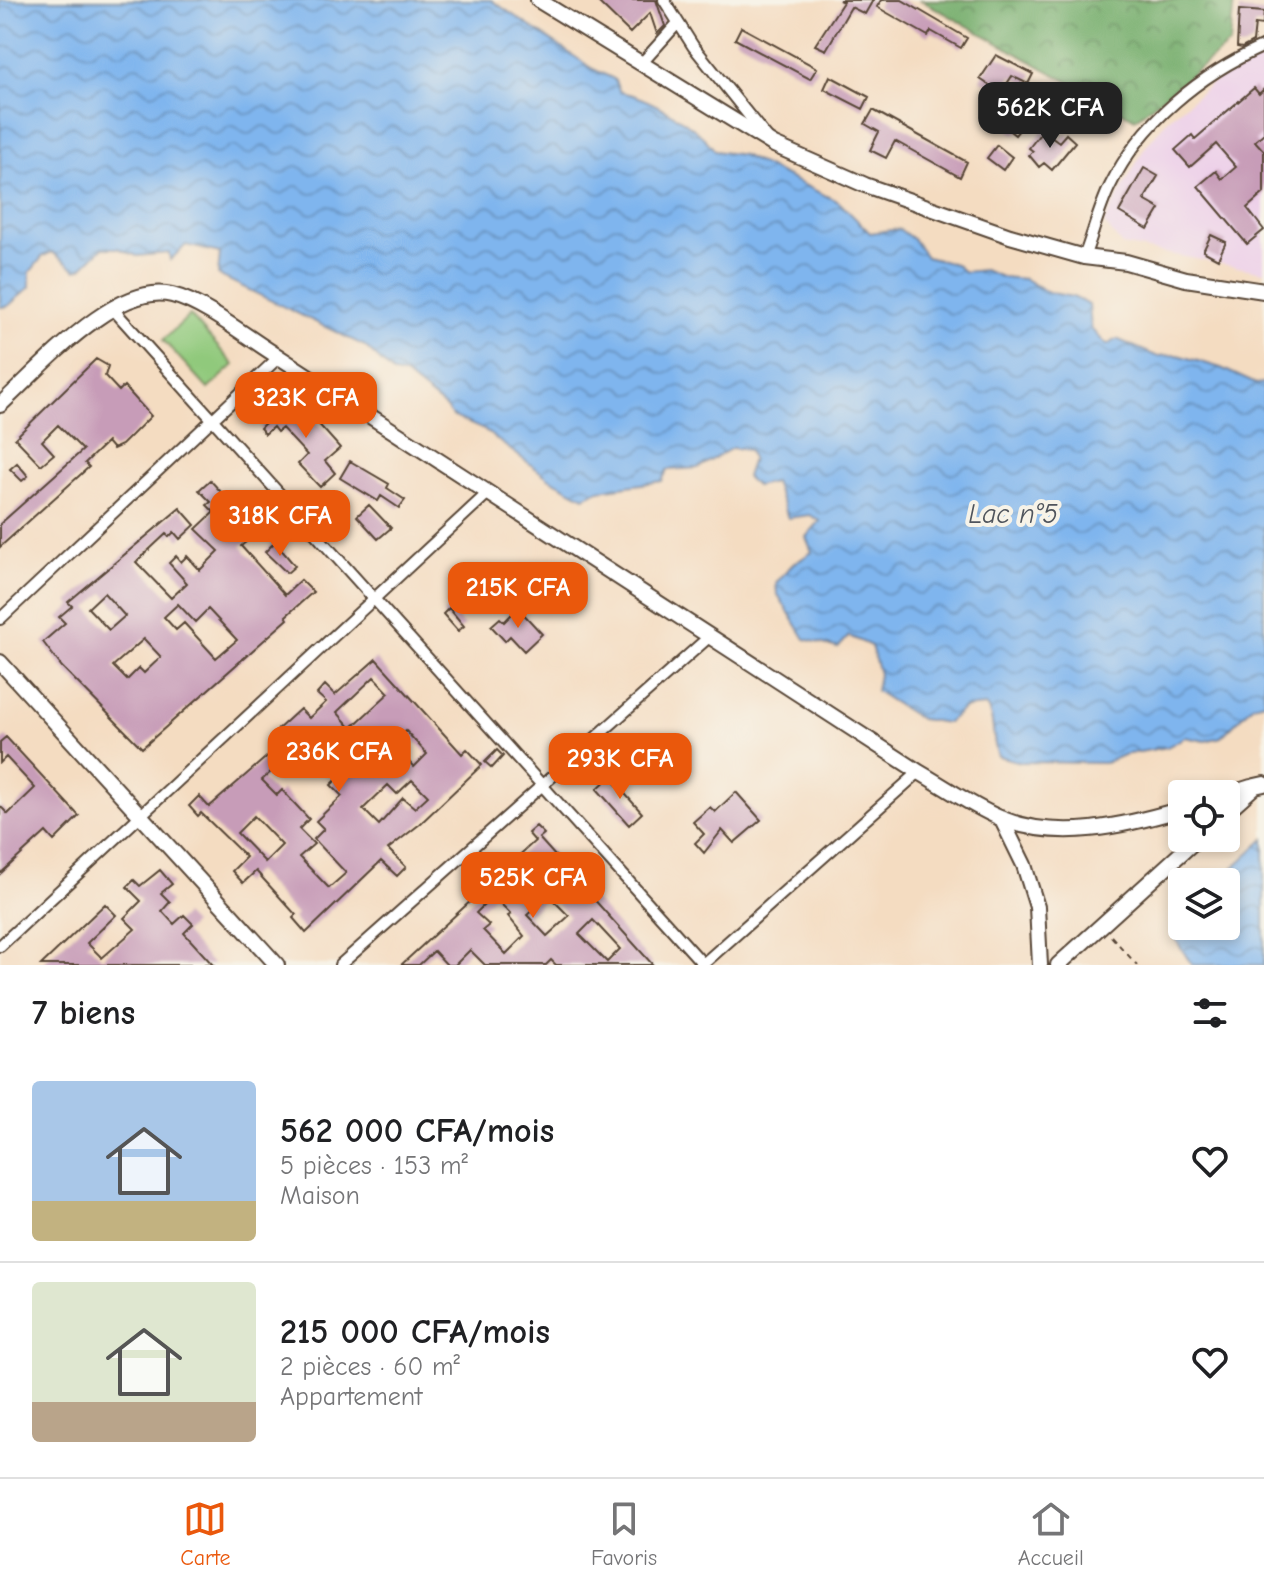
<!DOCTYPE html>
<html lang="fr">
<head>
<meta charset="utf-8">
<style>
  body { margin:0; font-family:"Comic Neue",sans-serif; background:#f6f6f6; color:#202124; height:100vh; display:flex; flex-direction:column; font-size:30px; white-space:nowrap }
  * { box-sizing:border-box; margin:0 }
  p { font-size:26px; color:#757577 }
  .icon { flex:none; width:44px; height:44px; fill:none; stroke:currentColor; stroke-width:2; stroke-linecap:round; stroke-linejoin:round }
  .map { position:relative; height:965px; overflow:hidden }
  .details { display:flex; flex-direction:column; background:#fff; flex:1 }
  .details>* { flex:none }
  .controls { position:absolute; left:1168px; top:780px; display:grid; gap:16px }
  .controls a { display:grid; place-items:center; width:72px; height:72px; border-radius:8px; background:#fff; box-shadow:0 4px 12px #0003; font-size:40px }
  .price { position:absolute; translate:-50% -68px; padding:0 18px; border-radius:16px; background:#ea580c; color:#fff; font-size:26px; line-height:52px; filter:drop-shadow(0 2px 4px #0008) }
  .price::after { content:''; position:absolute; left:50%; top:48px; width:24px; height:18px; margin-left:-12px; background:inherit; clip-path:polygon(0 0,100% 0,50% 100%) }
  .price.active { background:#222; color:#fff }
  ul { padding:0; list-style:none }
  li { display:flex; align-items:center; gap:24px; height:200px; padding:0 32px }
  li+li { border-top:2px solid #e0e0e0 }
  li span { display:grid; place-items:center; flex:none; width:224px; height:160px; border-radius:8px; color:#555 }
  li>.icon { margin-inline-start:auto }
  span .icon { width:96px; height:96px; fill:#fffc; stroke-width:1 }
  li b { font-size:34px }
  h2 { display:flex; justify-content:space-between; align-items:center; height:96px; padding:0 32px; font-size:34px }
  .menu { display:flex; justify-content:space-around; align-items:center; height:112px; border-top:2px solid #e0e0e0; background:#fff; font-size:22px; color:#757577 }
  .menu a { display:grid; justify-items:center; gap:4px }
  .menu .active { color:#ea580c }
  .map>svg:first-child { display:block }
  .built { fill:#edd0e9 }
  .forest { fill:url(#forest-crowns); stroke:#586c45; stroke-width:2 }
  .green { fill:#90c97c; stroke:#667a4d; stroke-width:2 }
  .water { fill:url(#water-waves); stroke:#5d7086; stroke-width:2 }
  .building { fill:#c79cb8; fill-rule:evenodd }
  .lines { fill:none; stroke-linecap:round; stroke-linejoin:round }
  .street-casing { stroke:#574536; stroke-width:14 }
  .secondary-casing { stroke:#574536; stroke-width:18 }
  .path { stroke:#574536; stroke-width:2; stroke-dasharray:6 6; stroke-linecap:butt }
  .street { stroke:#fff; stroke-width:10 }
  .secondary { stroke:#fff; stroke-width:14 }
  .labels { text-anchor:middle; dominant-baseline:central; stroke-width:8; stroke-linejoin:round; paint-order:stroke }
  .water-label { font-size:28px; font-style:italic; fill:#4f545c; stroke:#f7f3e8 }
</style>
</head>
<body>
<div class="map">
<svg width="1264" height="965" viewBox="0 0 1264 965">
  <defs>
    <pattern id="forest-crowns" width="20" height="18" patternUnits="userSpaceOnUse" patternTransform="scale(2)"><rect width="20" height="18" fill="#74ad6c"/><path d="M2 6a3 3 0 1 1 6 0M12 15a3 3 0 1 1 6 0" fill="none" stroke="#608d58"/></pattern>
    <pattern id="water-waves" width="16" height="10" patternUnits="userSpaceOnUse" patternTransform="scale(2)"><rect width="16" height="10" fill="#7fb5ee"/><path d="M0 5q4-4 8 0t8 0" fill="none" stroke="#6993c0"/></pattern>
  </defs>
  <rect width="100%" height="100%" fill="#f7f3e8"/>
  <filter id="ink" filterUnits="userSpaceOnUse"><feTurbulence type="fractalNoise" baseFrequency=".0125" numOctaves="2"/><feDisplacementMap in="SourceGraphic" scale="16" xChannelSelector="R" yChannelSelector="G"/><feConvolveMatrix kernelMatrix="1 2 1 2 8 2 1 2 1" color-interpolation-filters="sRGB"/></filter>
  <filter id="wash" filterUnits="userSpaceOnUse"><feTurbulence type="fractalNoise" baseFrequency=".006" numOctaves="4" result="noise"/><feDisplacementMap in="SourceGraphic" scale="32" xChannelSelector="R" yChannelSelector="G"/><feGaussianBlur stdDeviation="1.8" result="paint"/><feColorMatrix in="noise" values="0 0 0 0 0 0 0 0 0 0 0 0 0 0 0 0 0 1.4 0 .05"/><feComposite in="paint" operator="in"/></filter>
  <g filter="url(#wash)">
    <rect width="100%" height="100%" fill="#f4dcc1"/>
    <!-- built -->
    <path class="built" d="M1264,55V272L1122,245L1104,223L1144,149L1167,120L1220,77Z"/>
    <!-- forest -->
    <path class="forest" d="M921,0H1234L1230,44L1135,119Z"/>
    <!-- green -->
    <path class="green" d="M190,315L234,365L208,389L163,340Z"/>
    <!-- water -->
    <path class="water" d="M0,0H491L593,69L614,79L620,92C649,97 698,126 715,151L742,155L839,202L870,233L899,229L914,240L926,257L955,264L964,272L984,270L1001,277L1025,279L1047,292L1073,297L1089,305L1091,329L1107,345L1117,339L1156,356L1178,355L1221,368L1256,384L1264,383V702L1253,705L1221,737L1205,741L1185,737L1167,747L1123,755L1105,763L1020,762L998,756C991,739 996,721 986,706L964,708L947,723L920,719L876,691L879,674L871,646L849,636L838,648L805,639L777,593L776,583L792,565L812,552L806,537L820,521L810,515L788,518L774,482L756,486L746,477L752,459L749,450L732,448L698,468L667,470L662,481L599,490L584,497L550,479L484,430L452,416L445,407L405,375L393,373L365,346L218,275L220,253L186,245L170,260L169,253L137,256L118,248H102L82,268L76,270L52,252L43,256L30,272V287L8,306L0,307Z
      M1264,839V965H1192L1176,940L1184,926H1226V882H1218Z"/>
    <g id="blocks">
      <!-- building -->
      <path class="building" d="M596,0H656L665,26L657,34L650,13L630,33Z
        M839,0H873L865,14L851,7L826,50L815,45L843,2Z
        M881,0H902L967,38L961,48L931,31L928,36L877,7Z
        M1239,10L1264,12L1263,25L1255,24L1253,42L1242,48L1237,47Z
        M741,27L817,68L810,79L735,39Z
        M996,55L1033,74L1028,84L1012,76L1001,93L980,79Z
        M830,76L869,97L863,109L824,89Z
        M1254,88L1259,94L1264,89V133L1255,141L1264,151V193L1247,208L1264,230L1247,244L1198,186L1216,171L1222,179L1236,167L1216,144L1190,167L1175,150L1192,135L1195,139Z
        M873,110L967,162L960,177L895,141L886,158L870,150L879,132L865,124Z
        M1018,112L1027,120L1015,135L1005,127Z
        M1043,130L1059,142L1066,134L1075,142L1052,170L1044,163L1039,167L1029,155L1033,151L1029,148Z
        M997,145L1012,157L1003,170L987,158Z
        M1144,168L1158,176L1144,200L1160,209L1148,229L1119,212Z
        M1211,235L1226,242L1218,259L1203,251Z
        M96,359L108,366L105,376L119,391L124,386L151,416L122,445L113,449L107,442L85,463L89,467L0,547V524L83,450L58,425L42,441L54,454L41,465L15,438Z
        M288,399L304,415L308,412L340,448L325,461L335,473L320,487L298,464L307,455L282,428L277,432L273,427L265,434L260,428Z
        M350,461L389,484L387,488L405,500L399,508L381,496L378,501L340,478Z
        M17,463L28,476L22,481L10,469Z
        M210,480L232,504L225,510L251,538L241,546L285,595L301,580L313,592L286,616L288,619L142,748L62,667L43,642L65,623L59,617L72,606L68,602L180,508L195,525L180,539L174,532L169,537L166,534L136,562L171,598L187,583L169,563L176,556L181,562L187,556L200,570L219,551L196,529L214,512L207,505L211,502L199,490ZM104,593L125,616L109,630L88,608ZM178,604L195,622L208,609L237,640L216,658L184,623L176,630L164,617ZM144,639L161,657L144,673L139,668L127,680L113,666Z
        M369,505L391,528L378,539L357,516Z
        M275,542L295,566L287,573L265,552Z
        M449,608L464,626L458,631L443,614Z
        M518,608L542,634L524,651L510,636L505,641L491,626L500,618L504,622Z
        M376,659L462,754L467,749L482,765L420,824L388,849L406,867L397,876L381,861L306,933L293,918L296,915L256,871L243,883L232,871L246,857L201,813L198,816L189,806L199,796L209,807L286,740L277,730L300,709L309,718L326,702L317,694L325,685L335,695ZM374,677L389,693L351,728L337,712ZM406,731L427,754L414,767L406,759L402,764L387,749ZM298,747L319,769L337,753L350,767L331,785L342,796L316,821L324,829L314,839L346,873L329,888L299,857L314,844L299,829L309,819L282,790L277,795L262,780ZM412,780L428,796L415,808L403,798L379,825L363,809L388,785L397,794ZM254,816L282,845L265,862L237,833Z
        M6,737L79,816L54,841L46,832L0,874V806L8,814L35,788L6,757L0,763V742Z
        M497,750L503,756L492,768L485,762Z
        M610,777L642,813L629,825L597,789Z
        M736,792L761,820L734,843L722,830L704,853L695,843L704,834L693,822L710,807L715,812Z
        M536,826L544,834L539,838L653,965H556L551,960L546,965H485L470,950L455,965H447L434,951L419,965H401L486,887L476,877L483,870L492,880L535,841L528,833ZM493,896L511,914L508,916L524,936L506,954L483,930L489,925L476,913ZM549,896L569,916L547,936L527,915ZM593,920L620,949L607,962L579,934Z
        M160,870L172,884L161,893L170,902L162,911L174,924L184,915L193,924L184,933L213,965H41L105,904L116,915L87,943L102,958L135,929L124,918L141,901L127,887L134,880L140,886Z"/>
    </g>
  </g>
  <g filter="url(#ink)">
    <use href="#blocks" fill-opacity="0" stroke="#574536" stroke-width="2"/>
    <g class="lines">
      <!-- street casing -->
      <g class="street-casing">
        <path id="street" d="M664,0L693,46L767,138
          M641,64L677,24
          M1084,257C1093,234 1099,208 1110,186C1141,122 1201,74 1264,46
          M112,308L704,965
          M0,619L279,357
          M0,946L488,493
          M340,965L710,636
          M702,965L919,772"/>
      </g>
      <!-- secondary casing -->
      <g class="secondary-casing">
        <path id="secondary" d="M538,0L774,145L865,185L1010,236L1084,257L1126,262L1186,279L1264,291
          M0,405C39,370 115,281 172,295C205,303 249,339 279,357L919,772C945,787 972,806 1000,818C1058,842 1124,826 1182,809
          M0,662L277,965
          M1226,795L1251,787
          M1226,812L1255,786L1264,784
          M1001,818L1024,865L1037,907L1040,965
          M1058,965L1198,838"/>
      </g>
      <!-- path -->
      <path class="path" d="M1111,936L1137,965"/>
      <!-- street -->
      <use href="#street" class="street"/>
      <!-- secondary -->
      <use href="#secondary" class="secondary"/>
    </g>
  </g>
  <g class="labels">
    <!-- water labels -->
    <g class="water-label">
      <text x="1013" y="514">Lac n°5</text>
    </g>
  </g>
</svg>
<div class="controls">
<a><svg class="icon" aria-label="locate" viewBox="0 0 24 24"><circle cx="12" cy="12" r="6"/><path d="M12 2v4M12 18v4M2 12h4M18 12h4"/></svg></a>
<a><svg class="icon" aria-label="layers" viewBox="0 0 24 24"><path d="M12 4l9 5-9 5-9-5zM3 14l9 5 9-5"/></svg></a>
</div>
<b class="price active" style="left:1050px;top:150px">562K CFA</b>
<b class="price" style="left:306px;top:440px">323K CFA</b>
<b class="price" style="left:280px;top:558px">318K CFA</b>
<b class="price" style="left:518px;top:630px">215K CFA</b>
<b class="price" style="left:339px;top:794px">236K CFA</b>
<b class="price" style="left:620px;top:801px">293K CFA</b>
<b class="price" style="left:533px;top:920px">525K CFA</b>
</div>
<section class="details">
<h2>7 biens<svg class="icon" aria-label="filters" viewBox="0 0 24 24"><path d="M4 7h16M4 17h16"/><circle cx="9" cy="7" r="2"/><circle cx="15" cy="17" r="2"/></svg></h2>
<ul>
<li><span style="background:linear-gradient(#a9c7e8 75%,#c2b280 0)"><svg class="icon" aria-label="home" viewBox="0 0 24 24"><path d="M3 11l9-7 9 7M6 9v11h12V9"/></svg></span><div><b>562 000 CFA/mois</b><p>5 pièces · 153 m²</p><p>Maison</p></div><svg class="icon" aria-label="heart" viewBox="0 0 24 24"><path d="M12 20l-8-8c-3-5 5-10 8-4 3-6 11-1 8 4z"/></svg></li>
<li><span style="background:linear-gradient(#dfe7d0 75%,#b9a48a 0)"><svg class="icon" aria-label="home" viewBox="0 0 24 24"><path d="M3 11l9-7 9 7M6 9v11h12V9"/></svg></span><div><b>215 000 CFA/mois</b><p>2 pièces · 60 m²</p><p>Appartement</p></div><svg class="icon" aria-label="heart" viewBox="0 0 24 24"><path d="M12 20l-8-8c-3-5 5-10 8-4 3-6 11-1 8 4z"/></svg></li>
</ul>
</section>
<nav class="menu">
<a class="active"><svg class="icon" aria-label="map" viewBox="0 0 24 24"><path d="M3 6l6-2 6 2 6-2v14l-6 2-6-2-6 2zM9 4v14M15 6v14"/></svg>Carte</a>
<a><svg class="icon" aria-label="saved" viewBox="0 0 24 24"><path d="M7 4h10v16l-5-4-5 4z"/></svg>Favoris</a>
<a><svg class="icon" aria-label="home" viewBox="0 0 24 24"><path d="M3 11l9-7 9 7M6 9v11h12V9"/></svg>Accueil</a>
</nav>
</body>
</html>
